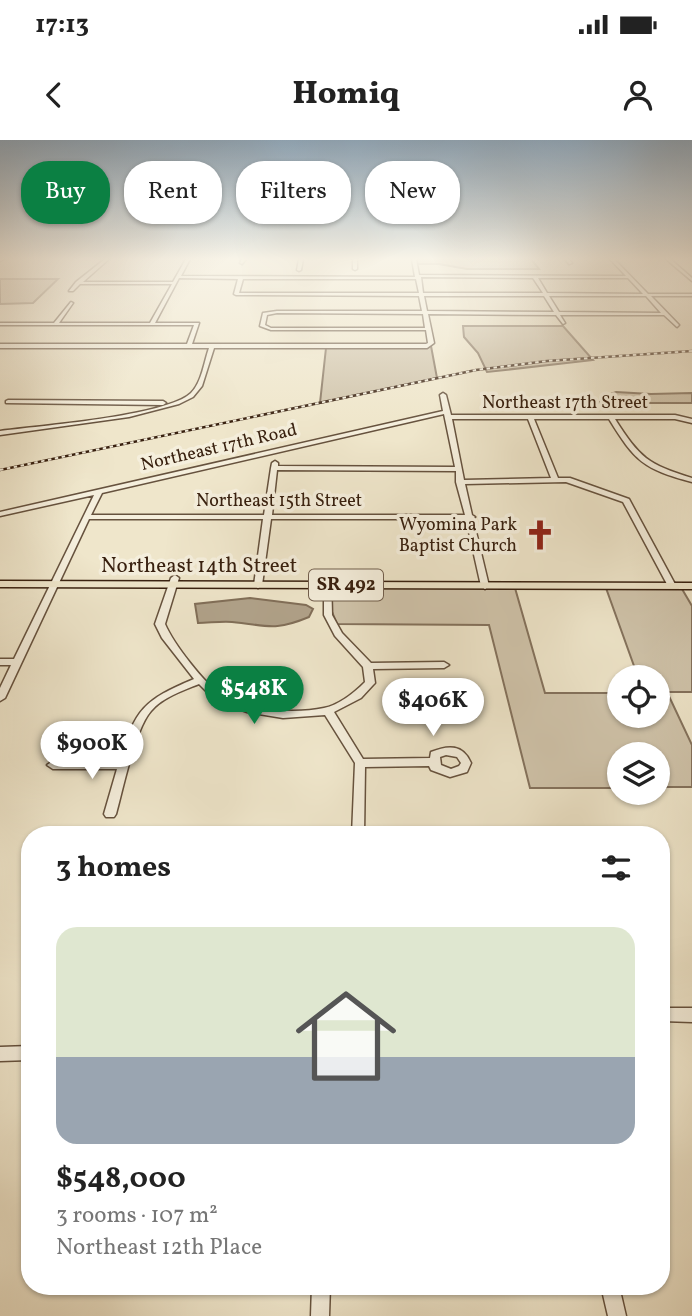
<!DOCTYPE html>
<html lang="en">
<head>
<meta charset="utf-8">
<style>
  body { margin:0; font-family:Vollkorn,serif; background:#f2f2f2; color:#222; height:100vh; display:flex; flex-direction:column; font-size:26px; white-space:nowrap }
  * { box-sizing:border-box; margin:0 }
  p { font-size:23px; color:#767676 }
  .icon { flex:none; width:38px; height:38px; fill:none; stroke:currentColor; stroke-width:2; stroke-linecap:round; stroke-linejoin:round }
  .map { position:relative; flex:1; overflow:hidden }
  .panel { position:absolute; left:21px; top:686px; width:649px; height:469px; display:flex; flex-direction:column; background:#fff; border-radius:28px; box-shadow:0 2px 5px #0004 }
  .panel>* { flex:none }
  .hud { position:absolute; left:21px; top:21px; width:651px; height:63px; display:flex; gap:14px }
  .buttons { position:absolute; left:607px; top:525px; display:grid; gap:14px }
  .buttons a { display:grid; place-items:center; width:63px; height:63px; border-radius:50%; background:#fff; box-shadow:0 2px 5px #0004; font-size:35px }
  .price { position:absolute; translate:-50% -60px; padding:0 16px; border-radius:24px; background:#fff; color:#222; font-size:23px; line-height:46px; filter:drop-shadow(0 2px 4px #0008) }
  .price::after { content:''; position:absolute; left:50%; top:42px; width:21px; height:16px; margin-left:-10px; background:inherit; clip-path:polygon(0 0,100% 0,50% 100%) }
  .price.on { background:#0b8043; color:#fff }
  ul { padding:0; list-style:none }
  li { display:grid; align-content:center; gap:14px; height:371px; padding:0 35px }
  li span { display:grid; place-items:center; height:217px; border-radius:21px; color:#555 }
  li>.icon { margin-inline-start:auto }
  span .icon { width:126px; height:126px; fill:#fffc; stroke-width:1 }
  li b { font-size:30px }
  h2 { display:flex; justify-content:space-between; align-items:center; height:84px; padding:0 35px; font-size:30px }
  .chip { padding:0 24px; border-radius:28px; background:#fff; box-shadow:0 2px 5px #0004; font-size:24px; line-height:63px }
  .chip.on { background:#0b8043; color:#fff }
  .status { display:flex; justify-content:space-between; align-items:center; height:49px; padding:0 35px; background:#fff; direction:ltr }
  .status svg { height:19px; fill:currentColor }
  header { display:flex; justify-content:space-between; align-items:center; height:91px; padding:0 35px; background:#fff; font-size:32px; font-weight:800 }
  .map>svg:first-child { display:block }
  .green { fill:#d0c4ab; stroke:#84725d; stroke-width:2 }
  .water { fill:#b1a38b; stroke:#816f59; stroke-width:2 }
  .lines { fill:none; stroke-linecap:round; stroke-linejoin:round }
  .minor-casing { stroke:#66523e; stroke-width:3 }
  .major-casing { stroke:#38200f; stroke-width:3 }
  .minor { fill:#f5efdd; fill-rule:evenodd }
  .major { fill:#efe6cb; fill-rule:evenodd }
  .rail-casing { stroke:#38200f; stroke-width:2.5 }
  .rail { stroke:#f5efdd; stroke-width:2; stroke-dasharray:3.5; stroke-linecap:butt }
  .labels { text-anchor:middle; dominant-baseline:central; stroke-width:7; stroke-linejoin:round; paint-order:stroke }
  .far-street-label { font-size:18px; fill:#38200f; stroke:#f5efdd }
  .far-poi-label { font-size:18px; fill:#38200f; stroke:#f5efdd; text-anchor:end }
  .shield { fill:#f5efdd; stroke:#715e4d; stroke-width:2 }
  .shield-label { font-size:19px; font-weight:bold; fill:#38200f }
  .street-label { font-size:21px; fill:#38200f; stroke:#f5efdd }
</style>
</head>
<body>
<div class="status"><b>17:13</b><svg viewBox="0 0 49 12"><path d="M0 12V9h3v3zM5 12V6h3v6zM10 12V3h3v9zM15 12V0h3v12zM26 1h20v11H26zM47 4h2v5h-2z"/></svg></div>
<header><svg class="icon" aria-label="back" viewBox="0 0 24 24"><path d="M15 5l-7 7 7 7"/></svg>Homiq<svg class="icon" aria-label="person" viewBox="0 0 24 24"><circle cx="12" cy="8" r="4"/><path d="M4 21q1-7 8-7t8 7"/></svg></header>
<div class="map">
<svg width="692" height="1176" viewBox="0 0 692 1176">
  <rect width="100%" height="100%" fill="#efe6cb"/>
  <filter id="stains"><feTurbulence type="fractalNoise" baseFrequency=".00286" numOctaves="4"/><feColorMatrix values="0 0 0 0 .2 0 0 0 0 .09 0 0 0 0 .02 0 0 0 .5 -.17"/></filter>
  <radialGradient id="worn" r=".72"><stop offset=".6" stop-color="#630" stop-opacity="0"/><stop offset="1" stop-color="#630" stop-opacity=".3"/></radialGradient>
  <!-- green -->
  <path class="green" d="M416,119H531L539,129H467L439,124H417Z
    M0,139H58L33,163L0,164Z
    M463,186H563L593,220L487,232L478,213L464,197Z
    M431,206L437,238L320,263L326,208Z
    M616,252L651,254L692,253V263H599L605,256Z
    M332,448H515L545,553H619L620,576H658V537H638L606,448L682,449L692,466V552H667L692,605V647H658V614H620L619,648H530L489,485L337,484L332,472Z"/>
  <!-- water -->
  <path class="water" d="M250,458L306,465L313,469L309,477C273,492 267,485 232,482C221,481 209,483 198,483L195,464Z"/>
  <g class="lines">
    <!-- minor casing -->
    <g class="minor-casing">
      <path id="minor" d="M105,119H109L83,142H173L186,119H190L181,136L415,137L412,119H416L419,135L626,136L610,119H614L648,154H692V156H651L679,185L677,187L664,175H560L565,183L563,184L556,175L428,174L434,203L427,208H214L202,246L193,257L179,264L129,277L0,295V291C37,286 167,276 191,253C202,242 204,222 209,208H0V204H187L194,185H0V183H54L71,162L73,163L59,183H150L172,144H80L73,151H69L76,142ZM421,137L533,138L543,153H423ZM179,138L238,139L234,154L236,155L419,156L422,171H277L263,173L260,186L271,190H426L428,203L426,204H192L199,183H155ZM538,138H628L643,154L547,153ZM243,139H416L419,153H239ZM424,156H544L554,172L427,171ZM549,156H646L661,173L559,172ZM277,173L423,174L425,188H271L265,185L267,175Z
        M242,119H246L242,124L240,123Z
        M299,119H303L301,130L299,131L297,130Z
        M353,119H357V129L355,130L353,129Z
        M565,119H569L572,123L569,124Z
        M666,119H670L692,138V141Z
        M443,253L446,255L451,275H675L692,279V283L675,279H615C640,318 647,324 692,338V342C643,329 635,321 609,279H534L558,338H570L629,359L676,446L675,448H669L668,446L623,362L566,342L465,344L472,375L475,377L473,379L489,446L485,449L481,446L466,379H271L262,445L258,448L254,445L263,379H89L5,558L0,561V548L11,525H0V519H14L94,355L0,376V372L443,271L440,255ZM444,274L455,327L278,326V323L275,321L272,323L271,328L264,375H91L102,353ZM452,279H528L551,338L464,340ZM277,330L456,331V342L465,375H272Z
        M8,260L163,261L166,263L163,265L6,263V261Z
        M175,435L179,438L165,484C173,503 205,545 223,556C247,571 296,574 324,568C339,565 354,553 365,542L363,527L335,496L324,475V438L328,435L331,436L332,475L342,493L371,523L444,522L449,525L444,528L373,529L375,543L373,545L361,558L334,572L363,619L430,618L431,612C448,605 463,604 471,623L467,632L450,637L431,630L429,626L365,627L364,695H352L355,623L325,575L283,578L247,572L215,560L199,544C182,551 163,557 151,571C135,589 123,649 116,674L114,677H106L104,674L117,629H53L47,625L53,621H120C135,569 144,560 194,539L162,498L155,484L171,438ZM446,615L457,617L461,623L459,626L451,629L441,625L440,617Z
        M662,868H692V882L662,881Z
        M30,906V920L0,921V907Z
        M312,1146H330L329,1176H311Z
        M601,1146H619L626,1176H608Z"/>
    </g>
    <!-- major casing -->
    <g class="major-casing">
      <path id="major" d="M0,119H4L0,121Z
        M0,441L692,443V449L0,447Z"/>
    </g>
    <!-- minor -->
    <use href="#minor" class="minor"/>
    <!-- major -->
    <use href="#major" class="major"/>
    <!-- rail casing -->
    <g class="rail-casing">
      <path id="rail" d="M0,330L476,230L547,221L692,211"/>
    </g>
    <!-- rail -->
    <use href="#rail" class="rail"/>
  </g>
  <!-- sky -->
  <linearGradient id="sky" x2="0" y2="1"><stop stop-color="#92adc3"/><stop offset="0.42" stop-color="#f8f4e8"/><stop offset="1" stop-color="#f8f4e8" stop-opacity="0"/></linearGradient>
  <rect width="692" height="283" fill="url(#sky)"/>
  <!-- icons -->
  <defs>
    <g id="church-bare" transform="scale(2.415)"><path d="M-1.2-6h2.4v3.5h3.3v2.4h-3.3V6h-2.4V-.1h-3.3v-2.4h3.3Z" fill="#8f2418" stroke="#f5efdd" stroke-width="2.5" paint-order="stroke"/></g>
  </defs>
  <g fill-rule="evenodd">
    <use href="#church-bare" x="540" y="395"/>
  </g>
  <g class="labels">
    <!-- far-street labels -->
    <g class="far-street-label">
      <text x="565" y="263">Northeast 17th Street</text>
      <text transform="translate(219 308) rotate(-13)">Northeast 17th Road</text>
      <text x="279" y="361">Northeast 15th Street</text>
    </g>
    <!-- far-poi labels -->
    <g class="far-poi-label">
      <text x="517" y="385">Wyomina Park<tspan x="517" dy="21">Baptist Church</tspan></text>
    </g>
    <!-- shield labels -->
    <rect class="shield" x="309" y="429.5" width="74" height="31" rx="5"/>
    <g class="shield-label">
      <text x="346" y="445">SR 492</text>
    </g>
    <!-- street labels -->
    <g class="street-label">
      <text x="199" y="426">Northeast 14th Street</text>
    </g>
  </g>
  <rect width="100%" height="100%" filter="url(#stains)"/>
  <rect width="100%" height="100%" fill="url(#worn)"/>
</svg>
<div class="buttons">
<a><svg class="icon" aria-label="locate" viewBox="0 0 24 24"><circle cx="12" cy="12" r="6"/><path d="M12 2v4M12 18v4M2 12h4M18 12h4"/></svg></a>
<a><svg class="icon" aria-label="layers" viewBox="0 0 24 24"><path d="M12 4l9 5-9 5-9-5zM3 14l9 5 9-5"/></svg></a>
</div>
<b class="price on" style="left:254px;top:586px">$548K</b>
<b class="price" style="left:433px;top:598px">$406K</b>
<b class="price" style="left:92px;top:641px">$900K</b>
<div class="hud">
<a class="chip on">Buy</a>
<a class="chip">Rent</a>
<a class="chip">Filters</a>
<a class="chip">New</a>
</div>
<section class="panel">
<h2>3 homes<svg class="icon" aria-label="filters" viewBox="0 0 24 24"><path d="M4 7h16M4 17h16"/><circle cx="9" cy="7" r="2"/><circle cx="15" cy="17" r="2"/></svg></h2>
<ul>
<li><span style="background:linear-gradient(#dfe7d0 60%,#9aa5b1 0)"><svg class="icon" aria-label="home" viewBox="0 0 24 24"><path d="M3 11l9-7 9 7M6 9v11h12V9"/></svg></span><div><b>$548,000</b><p>3 rooms · 107 m²</p><p>Northeast 12th Place</p></div></li>
</ul>
</section>
</div>
</body>
</html>
